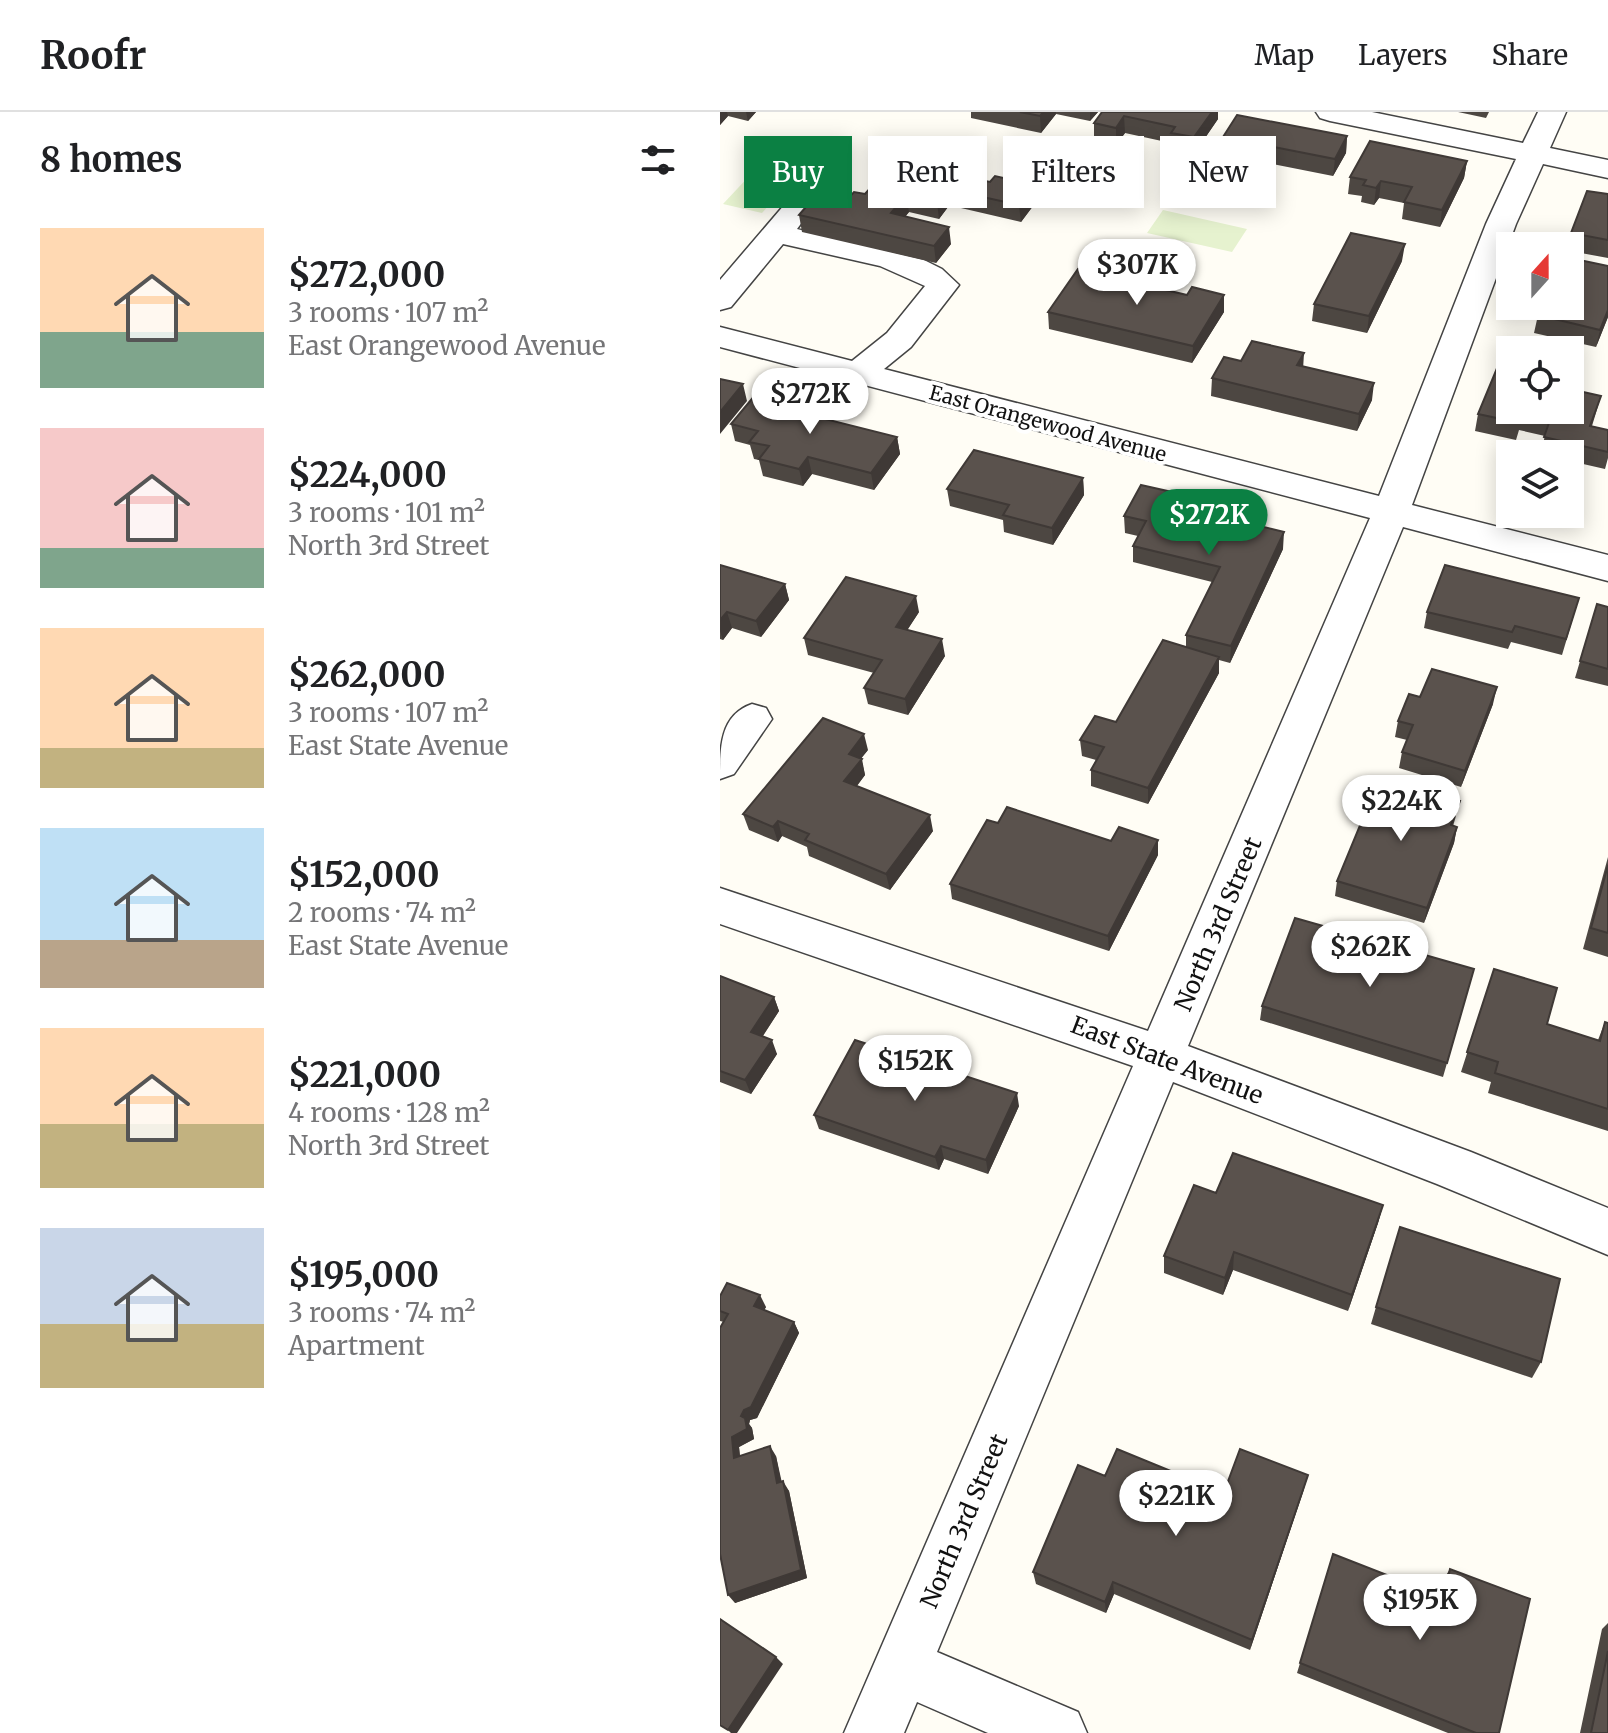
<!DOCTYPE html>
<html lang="en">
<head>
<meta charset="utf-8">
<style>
  body { margin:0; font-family:Merriweather,serif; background:#f2f2f2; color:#202124; height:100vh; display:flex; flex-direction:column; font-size:30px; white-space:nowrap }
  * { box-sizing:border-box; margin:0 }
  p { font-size:26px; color:#757577 }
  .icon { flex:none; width:44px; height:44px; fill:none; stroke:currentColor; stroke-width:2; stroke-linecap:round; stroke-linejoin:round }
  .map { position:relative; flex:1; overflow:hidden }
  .drawer { display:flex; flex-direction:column; background:#fff; width:720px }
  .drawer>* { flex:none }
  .top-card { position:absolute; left:24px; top:24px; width:744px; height:72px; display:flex; gap:16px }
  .needle { width:52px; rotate:21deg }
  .tools { position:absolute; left:776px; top:120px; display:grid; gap:16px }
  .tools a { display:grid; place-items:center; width:88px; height:88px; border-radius:0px; background:#fff; box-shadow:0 4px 20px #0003; font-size:40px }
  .price { position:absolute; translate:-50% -68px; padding:0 18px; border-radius:28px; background:#fff; color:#222; font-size:26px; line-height:52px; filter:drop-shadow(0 2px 4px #0008) }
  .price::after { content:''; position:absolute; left:50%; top:48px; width:24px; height:18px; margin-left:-12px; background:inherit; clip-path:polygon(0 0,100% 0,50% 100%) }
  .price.on { background:#0b8043; color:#fff }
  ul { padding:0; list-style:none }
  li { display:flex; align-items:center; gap:24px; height:200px; padding:0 40px }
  li span { display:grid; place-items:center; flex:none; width:224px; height:160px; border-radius:0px; color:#555 }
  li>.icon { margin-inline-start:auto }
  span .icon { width:96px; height:96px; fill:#fffc; stroke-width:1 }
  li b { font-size:34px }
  h2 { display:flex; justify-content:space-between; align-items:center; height:96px; padding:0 40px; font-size:34px }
  .tag { padding:0 28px; border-radius:0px; background:#fff; box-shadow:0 4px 20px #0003; font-size:28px; line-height:72px }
  .tag.on { background:#0b8043; color:#fff }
  header { display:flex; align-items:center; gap:48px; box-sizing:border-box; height:112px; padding:0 40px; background:#fff; border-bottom:2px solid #e0e0e0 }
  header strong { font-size:38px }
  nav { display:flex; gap:44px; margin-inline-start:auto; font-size:28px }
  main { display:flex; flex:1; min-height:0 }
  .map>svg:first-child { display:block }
  .pitch { fill:#e6f2cf }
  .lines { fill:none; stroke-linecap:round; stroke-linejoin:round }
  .minor-casing { stroke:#444; stroke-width:3 }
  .minor { fill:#fff; fill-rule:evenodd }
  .wall { fill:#4d4742 }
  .shaded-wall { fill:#3f3936 }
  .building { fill:#5a524d; stroke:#3f3936; stroke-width:2 }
  .labels { text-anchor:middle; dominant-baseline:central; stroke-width:8; stroke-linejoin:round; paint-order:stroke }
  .far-street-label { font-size:20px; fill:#111; stroke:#fff }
  .street-label { font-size:24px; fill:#111; stroke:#fff }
</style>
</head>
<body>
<header>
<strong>Roofr</strong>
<nav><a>Map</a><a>Layers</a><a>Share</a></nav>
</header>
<main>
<section class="drawer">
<h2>8 homes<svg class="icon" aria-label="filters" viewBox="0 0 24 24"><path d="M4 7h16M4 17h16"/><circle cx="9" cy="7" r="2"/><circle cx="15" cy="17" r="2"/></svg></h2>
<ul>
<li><span style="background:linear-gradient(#ffd9b3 65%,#7fa58c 0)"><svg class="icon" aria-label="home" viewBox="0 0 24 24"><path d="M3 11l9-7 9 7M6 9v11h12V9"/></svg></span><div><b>$272,000</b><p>3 rooms · 107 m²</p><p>East Orangewood Avenue</p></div></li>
<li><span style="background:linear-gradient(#f6c9c9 75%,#7fa58c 0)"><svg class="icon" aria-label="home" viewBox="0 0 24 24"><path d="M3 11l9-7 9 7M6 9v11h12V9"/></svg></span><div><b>$224,000</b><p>3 rooms · 101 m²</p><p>North 3rd Street</p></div></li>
<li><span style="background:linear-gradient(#ffd9b3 75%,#c2b280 0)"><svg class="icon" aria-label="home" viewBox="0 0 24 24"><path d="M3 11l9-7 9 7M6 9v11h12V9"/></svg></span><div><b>$262,000</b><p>3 rooms · 107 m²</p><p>East State Avenue</p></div></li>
<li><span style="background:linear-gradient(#bfe0f5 70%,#b9a48a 0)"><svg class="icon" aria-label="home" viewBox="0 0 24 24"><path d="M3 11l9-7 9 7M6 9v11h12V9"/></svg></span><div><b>$152,000</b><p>2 rooms · 74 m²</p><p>East State Avenue</p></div></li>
<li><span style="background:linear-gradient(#ffd9b3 60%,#c2b280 0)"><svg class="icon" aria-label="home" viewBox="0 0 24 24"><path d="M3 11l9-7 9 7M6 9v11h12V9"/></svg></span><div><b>$221,000</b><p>4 rooms · 128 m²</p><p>North 3rd Street</p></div></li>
<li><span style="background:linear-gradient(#c9d6e8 60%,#c2b280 0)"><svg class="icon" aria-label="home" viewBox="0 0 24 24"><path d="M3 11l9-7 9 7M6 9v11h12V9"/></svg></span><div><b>$195,000</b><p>3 rooms · 74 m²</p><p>Apartment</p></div></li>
</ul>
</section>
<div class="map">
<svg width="888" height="1621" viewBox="0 0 888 1621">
  <rect width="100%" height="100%" fill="#fffdf5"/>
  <!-- pitch -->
  <path class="pitch" d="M46,46L84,54L42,101L3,92Z
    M443,98L527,117L512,140L427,121Z"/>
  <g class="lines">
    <!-- minor casing -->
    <g class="minor-casing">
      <path id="minor" d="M596,0H652L803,31L818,0H846L830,36L888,48V66L823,52L796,112L692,393L888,443V469L683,415L468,934L751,1040L888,1096V1143L717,1072L453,970L217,1540L358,1600L367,1621H268L197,1590L184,1621H124L413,954L0,812V776L428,919L650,406L0,235V215L132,249L167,221L205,174L160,154L63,132L11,195L0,198V168L65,92H87L91,98L77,117L204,148L222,157L239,173L191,235L164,257L659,384L766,112L796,47L610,9L600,6Z
        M32,592L46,596L52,607L14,662L0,667C0,635 0,603 32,592Z"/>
    </g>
    <!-- minor -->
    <use href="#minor" class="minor"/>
  </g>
  <!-- wall -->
  <path class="wall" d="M0,0H36L28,9L8,4L0,13Z
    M251,0H378L370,9L336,2L321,21L251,6Z
    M382,0H498V7L474,42L451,37V31L405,21L396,33L374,28V11Z
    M738,0H769L766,6Z
    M627,24L626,41L613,64L502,42L503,25Z
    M747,49L744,66L720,115L682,107L684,91L659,86L654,93L641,90L642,84L628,82L630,65Z
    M69,70L115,80L111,85L126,89L145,82L222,78V76L270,70L315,73L316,90L301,110L228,93V95L219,107L189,100L185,105L231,132L216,151L82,120L79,103L89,91L72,87Z
    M888,82V146L850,139V134H848L851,121Z
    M682,149L647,221L592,209L594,192Z
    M467,183H504V200L472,251L329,217L328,200Z
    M818,203L888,205L876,235L814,221Z
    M521,249L583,254L652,288L637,319L491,284L492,266Z
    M881,284L872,314L888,318V346L885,357L850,349V342H820L825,324L799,318L796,328L755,319L758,302Z
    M100,306L177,325L180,342L154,378L92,362L83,374L43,364L39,348L34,347L30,333L15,329L11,312Z
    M363,366L364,383L333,433L284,420L283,408L230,394L227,377Z
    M452,380V393L563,437L510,551L499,548V561L428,692L371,674V658L376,648L362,644L360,628L396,610L466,535V523L492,470L413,450V434L418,424L405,421L404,404Z
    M0,453L65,472L69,488L41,525L12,516L3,528L0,527Z
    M859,486L842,543L791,530L788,537L704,516L707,500Z
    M877,492L888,495V574L855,566Z
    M199,500L187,518L225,544L188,603L148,592L144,576L154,561L88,543L84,526Z
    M700,585L773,592L741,675L679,656L682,640L687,628L675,625L678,609Z
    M148,638L141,646L145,663L137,674L213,719L170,778L89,744L87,735L62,724L58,730L29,718L23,702Z
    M736,704L733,714L737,715L734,731L704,811L615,784L617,769Z
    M438,743L389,839L232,787L230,772Z
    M888,745V845L863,837Z
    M754,857L723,965L540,908L542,894Z
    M774,857L827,912L878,928L885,910L888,911V1019L768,981L771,970L741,960Z
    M0,864L54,885L59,899L43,924L57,942L31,982L0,970Z
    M299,994L268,1062L224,1047L219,1058L99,1017L94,1003Z
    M663,1093L658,1111L628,1199L513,1158L503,1183L444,1161V1144Z
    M0,1184L46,1195L44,1198L74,1210L79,1221L37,1306L30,1308L29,1312L32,1316L34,1327L19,1335L20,1344H56L61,1370L69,1379L87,1466L15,1491L4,1210L0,1209Z
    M656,1195L821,1250L812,1266L651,1212Z
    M385,1364L467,1379L462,1394L494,1407L584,1377L530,1538L394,1482L386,1501L316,1472L313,1460Z
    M613,1442L720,1483L723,1468L730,1457L779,1621H728L577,1561Z
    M888,1511V1621H860L882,1517Z"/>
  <!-- shaded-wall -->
  <path class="shaded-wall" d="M0,0H7L8,4L0,13Z
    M26,0H36L28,9Z
    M323,0H336V2L321,21L320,4Z
    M370,0H378L370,9Z
    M492,0H498V7L474,42V25Z
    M404,4L405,21L396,33V16Z
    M627,24L626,41L613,64L615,47Z
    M747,49L744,66L720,115L722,98Z
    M112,63L115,80L102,94L99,77Z
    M661,69L659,86L654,93L656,76Z
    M315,73L316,90L301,110L299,93Z
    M226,78L228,95L219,107L217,90Z
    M186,83L189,100L174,118L171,101Z
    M229,115L231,132L216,151L214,134Z
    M685,132L682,149L647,221L649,204Z
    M504,183V200L472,251L473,234Z
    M888,198V205L876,235L880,218Z
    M584,241L583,258L577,253Z
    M654,271L652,288L637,319L639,302Z
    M23,272L27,289L0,322V300Z
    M177,325L180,342L154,378L151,361Z
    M88,345L92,362L83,374L79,357Z
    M363,366L364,383L333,433L332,416Z
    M452,380V397L446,391Z
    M564,420L563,437L510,551L511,534Z
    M65,472L69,488L41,525L36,509Z
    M196,484L199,500L179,531L176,515Z
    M7,500L12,516L3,528L0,519V508Z
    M222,527L225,544L188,603L185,587Z
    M499,545V561L428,692V676Z
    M777,575L773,592L741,675L745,659Z
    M144,622L148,638L132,658L129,642Z
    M142,647L145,663L128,685L124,669Z
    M210,703L213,719L170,778L166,762Z
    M58,709L62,724L58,730L53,715Z
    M737,715L734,731L704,811L707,796Z
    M438,728V743L389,839L388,824Z
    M54,885L59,899L36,934L31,920Z
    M52,928L57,942L31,982L25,968Z
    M297,981L299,994L268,1062L266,1048Z
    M221,1034L224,1047L219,1058L215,1045Z
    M663,1093L658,1111L628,1199L632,1183Z
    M514,1140L513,1158L503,1183L505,1166Z
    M40,1183L46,1195L40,1206L34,1194Z
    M74,1210L79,1221L37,1306L30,1308L29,1312L32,1316L34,1327L19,1335L21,1356L14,1346L12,1325L24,1298Z
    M50,1334L56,1344L64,1380L57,1371Z
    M588,1363L584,1377L530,1538L532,1528Z
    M468,1366L467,1379L458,1406V1393Z
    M63,1369L69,1379L87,1466L15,1491L8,1483Z
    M393,1470L394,1482L386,1501L385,1490Z
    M56,1545L63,1552L17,1621H11L8,1618Z"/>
  <!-- building -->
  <path class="building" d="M300,0H323L320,4Z
    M382,0H492L474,25L451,21L455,15L404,4L396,16L374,11Z
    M517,3L627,24L615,47L503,25Z
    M650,29L747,49L722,98L684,90L692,75L661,69L656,76L643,73L646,68L630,65Z
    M82,56L112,63L99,77L69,70Z
    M233,62L270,70L275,64L315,73L299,93L222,76Z
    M161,64L226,78L217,90L186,83L171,101L229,115L214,134L79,103L97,82L126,89L134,80L145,82Z
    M867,79L888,82V128L851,121Z
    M631,121L685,132L649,204L594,192Z
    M850,146L888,154V198L880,218L818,203L822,194H850Z
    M358,157L467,183L472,175L504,183L473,234L328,200Z
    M532,229L584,241L577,253L654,271L639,302L492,266L504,245L521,249Z
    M785,237L790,238V298H850V277L881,284L870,314L888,318V340L824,325L830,308L803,301L800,311L758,302Z
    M0,267L23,272L0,300Z
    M36,282L98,298L93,304L177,325L151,361L88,345L79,357L39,347L49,334L29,330L38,319L11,312Z
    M254,338L363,366L332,416L283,403L289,393L227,377Z
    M421,373L452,380L446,391L564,420L511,534L466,523L500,455L413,434L426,409L404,404Z
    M0,453L65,472L36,509L7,500L0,508Z
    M725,453L859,486L846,527L795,514L792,520L707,500Z
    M126,465L196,484L176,515L222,527L185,587L144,576L162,548L84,526Z
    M877,492L888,495V557L860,549Z
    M443,528L499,545L428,676L371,658L384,635L360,628L375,604L396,610Z
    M712,557L777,575L745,659L682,640L693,613L678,609L689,582L700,585Z
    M103,606L144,622L129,642L142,647L124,669L210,703L166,762L85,728L89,722L58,709L53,715L23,702Z
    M660,665L740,689L731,713L737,715L707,796L617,769Z
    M287,695L391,729L399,715L438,728L388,824L230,772L267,708L278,711Z
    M888,753V821L871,816Z
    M575,806L754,857L727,951L542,894Z
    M774,857L837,876L827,912L880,929L885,910L888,911V997L775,961L778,950L747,940Z
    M0,864L54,885L31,920L52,928L25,968L0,959Z
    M135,928L297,981L266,1048L221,1034L215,1045L94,1003Z
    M513,1041L663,1093L632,1183L514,1140L505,1166L444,1144L474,1073L496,1081Z
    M680,1115L840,1167L821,1250L656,1195Z
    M7,1171L40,1183L34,1194L74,1210L31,1295L24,1298L21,1304L25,1306L27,1317L12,1325L14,1346L50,1334L57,1371L63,1369L81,1458L8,1483L0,1442V1216L8,1202L0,1199V1184Z
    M397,1337L468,1366L458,1393L494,1407L520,1337L588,1363L532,1528L393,1470L385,1490L313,1460L358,1353L385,1364Z
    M613,1442L723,1485L730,1457L810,1487L779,1621H756L580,1551Z
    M0,1507L56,1545L8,1618L0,1613Z
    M888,1539V1621H871Z"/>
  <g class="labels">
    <!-- far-street labels -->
    <g class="far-street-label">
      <text transform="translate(328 311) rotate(15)">East Orangewood Avenue</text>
    </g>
    <!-- street labels -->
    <g class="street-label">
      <text transform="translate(498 812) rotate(-67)">North 3rd Street</text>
      <text transform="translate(447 948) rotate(21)">East State Avenue</text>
      <text transform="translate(244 1409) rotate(-67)">North 3rd Street</text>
    </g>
  </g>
</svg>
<div class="tools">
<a><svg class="needle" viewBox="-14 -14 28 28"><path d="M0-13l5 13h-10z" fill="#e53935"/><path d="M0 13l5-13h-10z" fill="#757577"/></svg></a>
<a><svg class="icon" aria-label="locate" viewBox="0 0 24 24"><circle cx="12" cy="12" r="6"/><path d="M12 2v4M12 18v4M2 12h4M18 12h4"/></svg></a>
<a><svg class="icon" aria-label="layers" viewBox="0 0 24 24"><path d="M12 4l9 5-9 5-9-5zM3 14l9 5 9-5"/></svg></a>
</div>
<b class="price" style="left:417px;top:195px">$307K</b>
<b class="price" style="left:90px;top:324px">$272K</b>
<b class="price on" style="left:489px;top:445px">$272K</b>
<b class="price" style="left:681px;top:731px">$224K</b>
<b class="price" style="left:650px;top:877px">$262K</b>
<b class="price" style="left:195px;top:991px">$152K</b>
<b class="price" style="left:456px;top:1426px">$221K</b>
<b class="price" style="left:700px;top:1530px">$195K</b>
<div class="top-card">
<a class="tag on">Buy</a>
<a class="tag">Rent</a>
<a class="tag">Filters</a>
<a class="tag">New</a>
</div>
</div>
</main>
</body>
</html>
